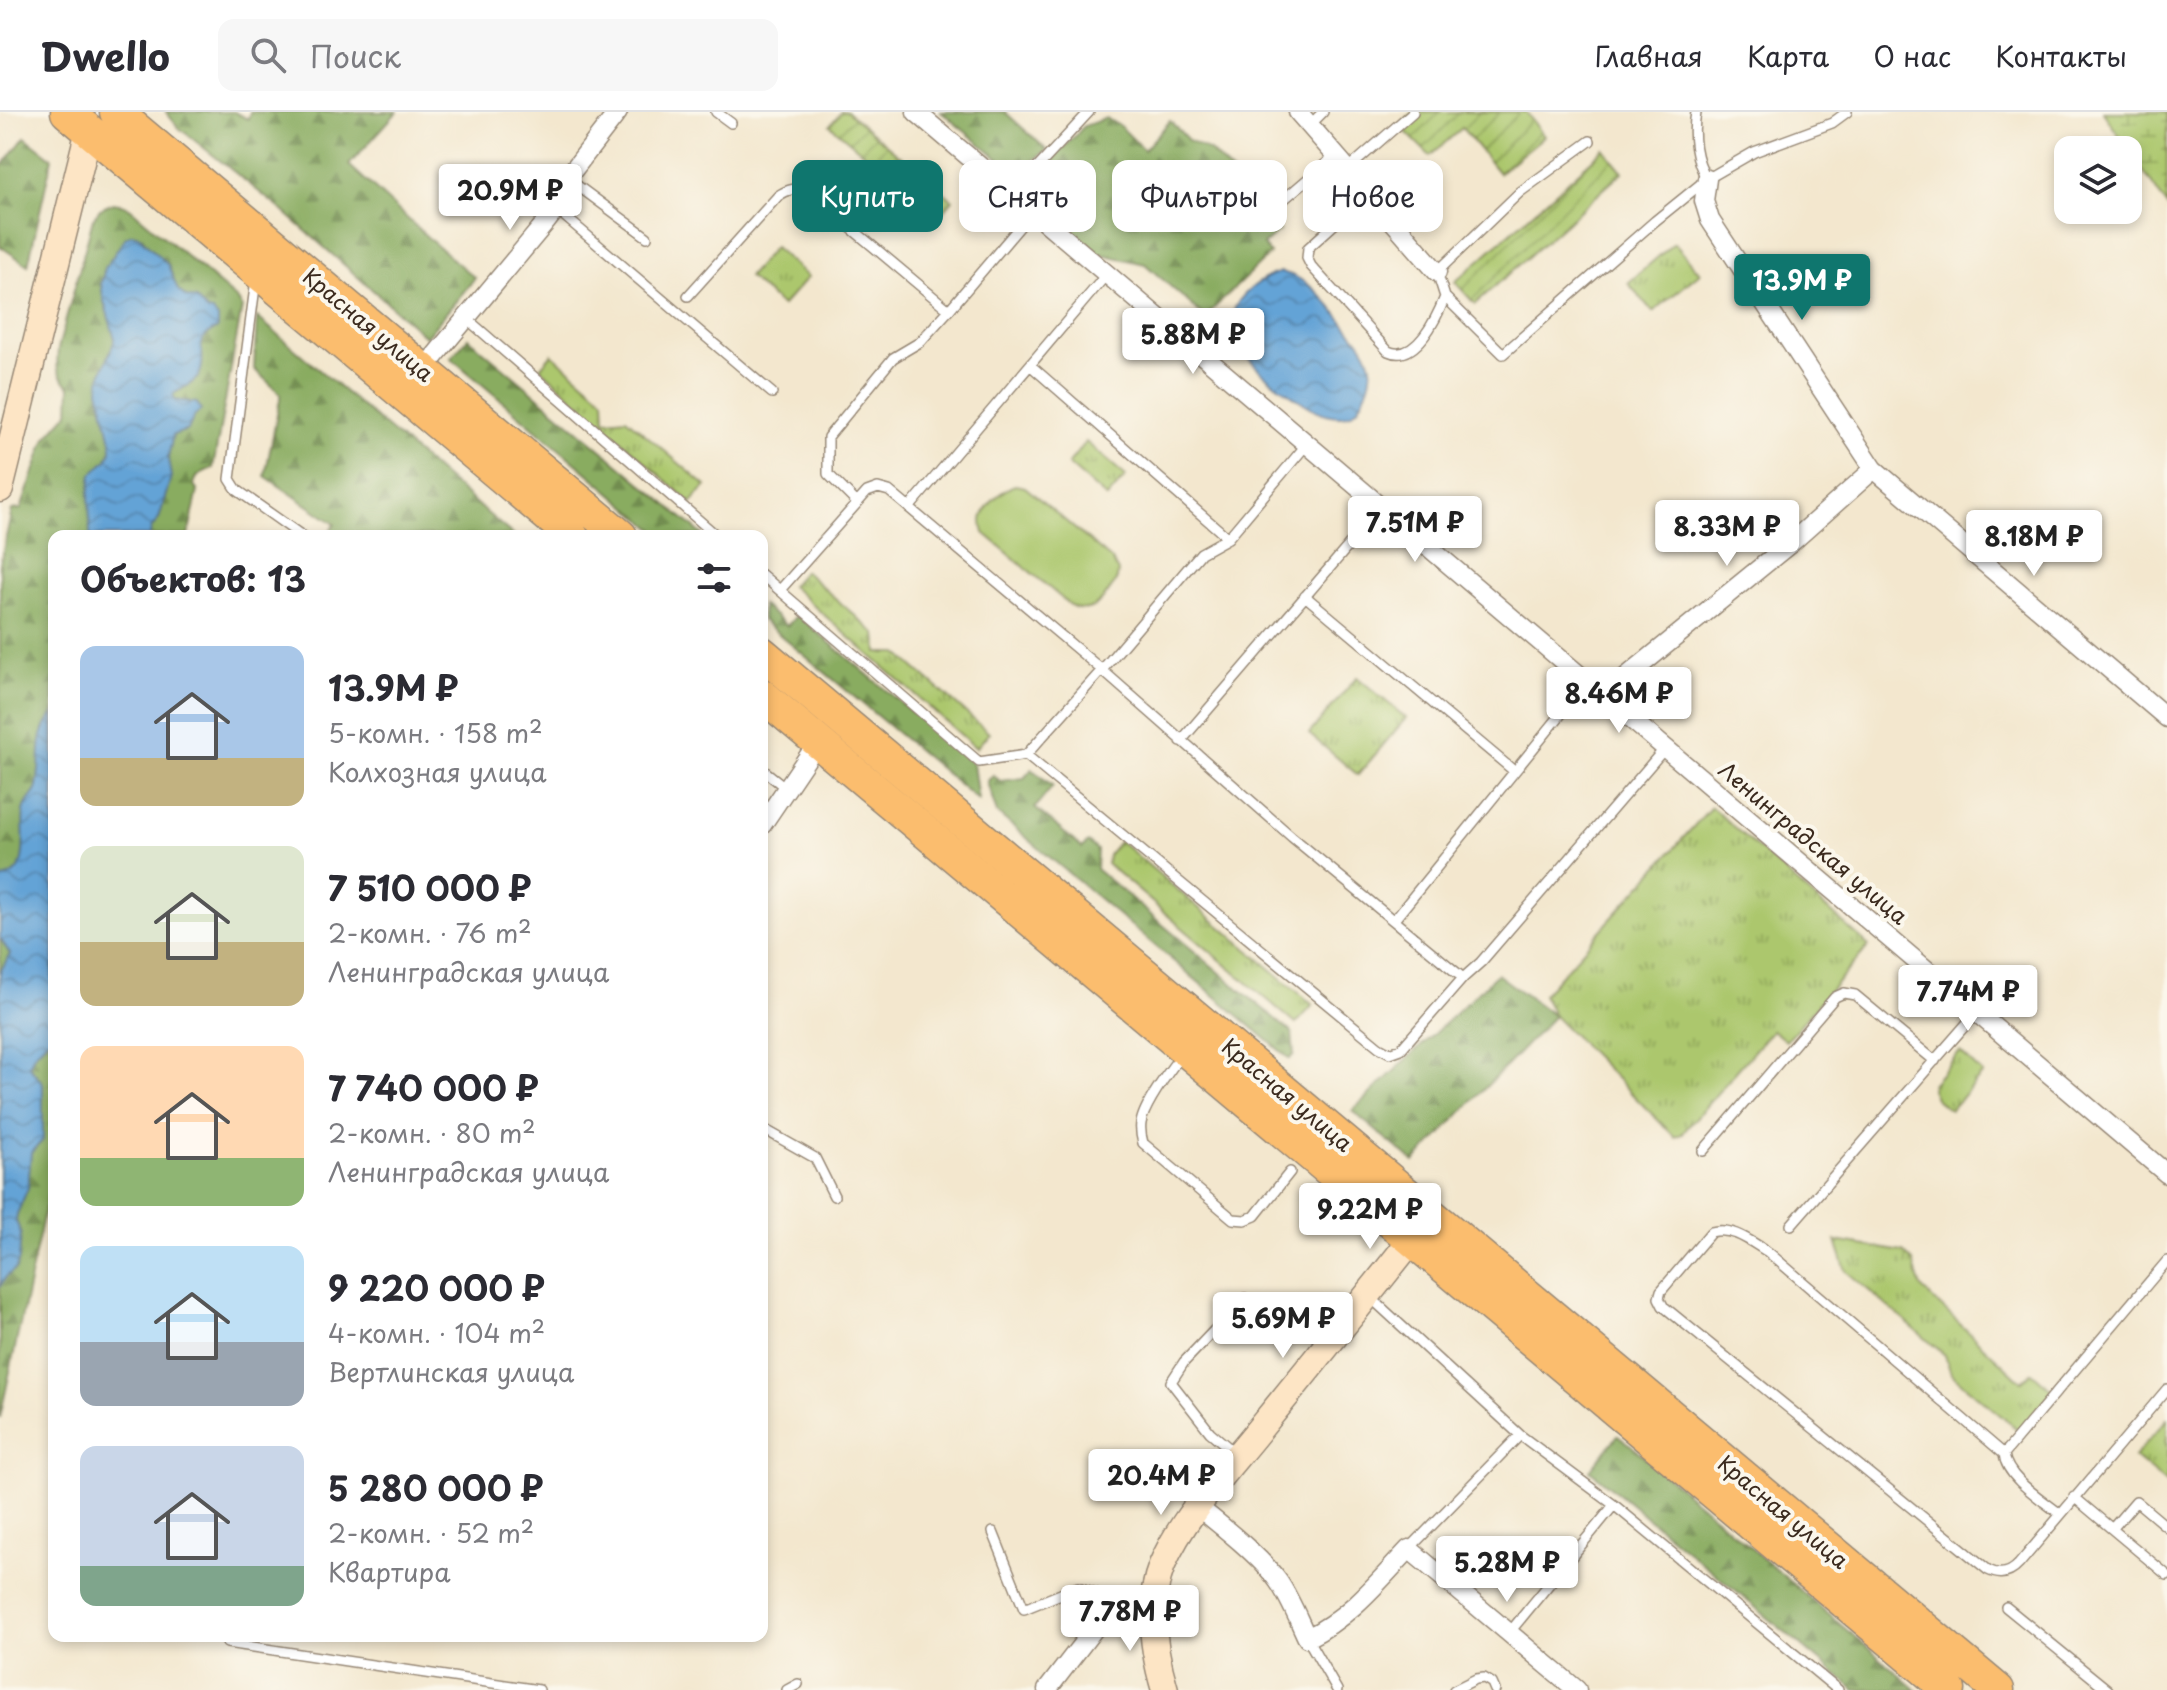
<!DOCTYPE html>
<html lang="ru">
<head>
<meta charset="utf-8">
<style>
  body { margin:0; font-family:"Playpen Sans",sans-serif; background:#f7f7f7; color:#2b2b33; height:100vh; display:flex; flex-direction:column; font-size:30px; white-space:nowrap }
  * { box-sizing:border-box; margin:0 }
  p { font-size:26px; color:#7c7c81 }
  .icon { flex:none; width:44px; height:44px; fill:none; stroke:currentColor; stroke-width:2; stroke-linecap:round; stroke-linejoin:round }
  .map { position:relative; flex:1; overflow:hidden }
  .drawer { position:absolute; left:48px; top:418px; width:720px; height:1112px; display:flex; flex-direction:column; background:#fff; border-radius:16px; box-shadow:0 4px 12px #0003 }
  .drawer>* { flex:none }
  .banner { position:absolute; left:792px; top:48px; width:760px; height:72px; display:flex; gap:16px }
  .controls { position:absolute; left:2054px; top:24px; display:grid; gap:16px }
  .controls a { display:grid; place-items:center; width:88px; height:88px; border-radius:16px; background:#fff; box-shadow:0 4px 12px #0003; font-size:40px }
  .price { position:absolute; translate:-50% -68px; padding:0 18px; border-radius:8px; background:#fff; color:#222; font-size:26px; line-height:52px; filter:drop-shadow(0 2px 4px #0008) }
  .price::after { content:''; position:absolute; left:50%; top:48px; width:24px; height:18px; margin-left:-12px; background:inherit; clip-path:polygon(0 0,100% 0,50% 100%) }
  .price.selected { background:#0f766e; color:#fff }
  ul { padding:0; list-style:none }
  li { display:flex; align-items:center; gap:24px; height:200px; padding:0 32px }
  li span { display:grid; place-items:center; flex:none; width:224px; height:160px; border-radius:16px; color:#555 }
  li>.icon { margin-inline-start:auto }
  span .icon { width:96px; height:96px; fill:#fffc; stroke-width:1 }
  li b { font-size:34px }
  h2 { display:flex; justify-content:space-between; align-items:center; height:96px; padding:0 32px; font-size:34px }
  .pill { padding:0 28px; border-radius:16px; background:#fff; box-shadow:0 4px 12px #0003; font-size:28px; line-height:72px }
  .pill.selected { background:#0f766e; color:#fff }
  header { display:flex; align-items:center; gap:48px; box-sizing:border-box; height:112px; padding:0 40px; background:#fff; border-bottom:2px solid #e1e1e2 }
  header strong { font-size:38px }
  nav { display:flex; gap:44px; margin-inline-start:auto; font-size:28px }
  .search { width:560px; height:72px; background:#f7f7f7; display:flex; align-items:center; gap:20px; box-sizing:border-box; padding:0 28px; border-radius:16px; color:#7c7c81; font-size:30px }
  .map>svg:first-child { display:block }
  .grass { fill:url(#grass-tufts); stroke:#747846; stroke-width:2 }
  .forest { fill:url(#forest-firs); stroke:#626b3f; stroke-width:2 }
  .wetland { fill:url(#wetland-marsh); stroke:#747846; stroke-width:2 }
  .garden { fill:url(#garden-furrows); stroke:#747846; stroke-width:2 }
  .pitch { fill:#acc76d; stroke:#747846; stroke-width:2 }
  .water { fill:url(#water-waves); stroke:#50667a; stroke-width:2 }
  .lines { fill:none; stroke-linecap:round; stroke-linejoin:round }
  .lane-casing { stroke:#978876; stroke-width:12 }
  .street-casing { stroke:#978876; stroke-width:21 }
  .secondary-casing { stroke:#978876; stroke-width:29 }
  .highway-casing { stroke:#978876; stroke-width:35 }
  .lane { stroke:#fff; stroke-width:9 }
  .street { stroke:#fff; stroke-width:18 }
  .secondary { stroke:#fde5c5; stroke-width:26 }
  .highway { stroke:#fbbd6e; stroke-width:32 }
  .labels { text-anchor:middle; dominant-baseline:central; stroke-width:8; stroke-linejoin:round; paint-order:stroke }
  .street-label { font-size:22px; fill:#3b2a1e; stroke:#fbf7ec }
</style>
</head>
<body>
<header>
<strong>Dwello</strong>
<div class="search"><svg class="icon" aria-label="search" viewBox="0 0 24 24"><circle cx="10" cy="10" r="6"/><path d="M15 15l6 6"/></svg>Поиск</div>
<nav><a>Главная</a><a>Карта</a><a>О нас</a><a>Контакты</a></nav>
</header>
<div class="map">
<svg width="2167" height="1578" viewBox="0 0 2167 1578">
  <defs>
    <pattern id="grass-tufts" width="24" height="20" patternUnits="userSpaceOnUse" patternTransform="scale(2)"><rect width="24" height="20" fill="#acc76d"/><path d="M3 7l-1-3M5 7V3M7 7l1-3M15 17l-1-3M17 17v-4M19 17l1-3" fill="none" stroke="#8da259"/></pattern>
    <pattern id="forest-firs" width="22" height="20" patternUnits="userSpaceOnUse" patternTransform="scale(2)"><rect width="22" height="20" fill="#89ac60"/><path d="M5 1l3.5 6h-7zM16 11l3.5 6h-7z" fill="#718c4f"/></pattern>
    <pattern id="wetland-marsh" width="20" height="14" patternUnits="userSpaceOnUse" patternTransform="scale(2)"><rect width="20" height="14" fill="#acc76d"/><path d="M1 5h8M5 5V1M11 12h8M15 12V8" fill="none" stroke="#8da259"/></pattern>
    <pattern id="garden-furrows" width="10" height="10" patternUnits="userSpaceOnUse" patternTransform="scale(2)"><rect width="10" height="10" fill="#acc76d"/><path d="M-1 1l2-2M0 10L10 0M9 11l2-2" fill="none" stroke="#8da259"/></pattern>
    <pattern id="water-waves" width="16" height="10" patternUnits="userSpaceOnUse" patternTransform="scale(2)"><rect width="16" height="10" fill="#64a3d6"/><path d="M0 5q4-4 8 0t8 0" fill="none" stroke="#5485ad"/></pattern>
  </defs>
  <rect width="100%" height="100%" fill="#fbf7ec"/>
  <filter id="ink" filterUnits="userSpaceOnUse"><feTurbulence type="fractalNoise" baseFrequency=".0125" numOctaves="2"/><feDisplacementMap in="SourceGraphic" scale="16" xChannelSelector="R" yChannelSelector="G"/><feConvolveMatrix kernelMatrix="1 2 1 2 8 2 1 2 1" color-interpolation-filters="sRGB"/></filter>
  <filter id="wash" filterUnits="userSpaceOnUse"><feTurbulence type="fractalNoise" baseFrequency=".006" numOctaves="4" result="noise"/><feDisplacementMap in="SourceGraphic" scale="32" xChannelSelector="R" yChannelSelector="G"/><feGaussianBlur stdDeviation="1.8" result="paint"/><feColorMatrix in="noise" values="0 0 0 0 0 0 0 0 0 0 0 0 0 0 0 0 0 1.4 0 .05"/><feComposite in="paint" operator="in"/></filter>
  <g filter="url(#wash)">
    <rect width="100%" height="100%" fill="#f3e7ce"/>
    <!-- grass -->
    <path class="grass" d="M1674,131L1700,161L1653,200L1628,171Z
      M774,135L808,165L782,194L748,165Z
      M552,242L604,287L605,308L626,306L706,374L691,391L540,256Z
      M1086,330L1126,364L1107,386L1068,352Z
      M804,459L876,522L878,541H898L989,621L976,636L791,474Z
      M1357,565L1406,606L1358,663L1309,622Z
      M1711,695L1869,834L1786,929L1772,918L1682,1022L1675,1025L1554,904L1543,883Z
      M1120,729L1313,893L1296,912L1107,752L1108,743Z
      M1960,940L1983,962L1950,998L1935,986L1931,977L1932,972Z
      M1836,1129L1903,1140L1913,1150L1921,1176L2022,1270L2032,1260L2056,1281L2022,1321L1951,1262L1945,1243L1846,1159Z
      M2167,1307V1372L2134,1345Z"/>
    <!-- forest -->
    <path class="forest" d="M166,0H234L248,7L250,0H397L349,53L435,132L475,166L426,225L283,99L178,15Z
      M941,0H1005L1047,38L1025,55L1010,56Z
      M1106,6L1121,15L1144,38L1170,9L1189,29L1210,39L1231,60L1270,103L1280,118L1263,133L1270,142L1205,205L1145,152L1097,141L1041,92L1033,79L1037,64L1084,14Z
      M25,25L52,46L28,153L0,134V57Z
      M113,91L125,93L131,97L238,188L242,195L213,356C203,360 196,362 194,373L198,379L188,424H54V1054L0,1306V452L12,398L21,397L46,326L69,300L70,275C56,260 56,257 58,237L93,107L100,97Z
      M257,205L514,424H327L335,412L265,364L281,282L254,257Z
      M468,226L704,424H662L451,246Z
      M762,493L787,514L797,503L973,652L978,688L762,508Z
      M1032,657L1053,674L1035,696L1082,736L1088,730L1097,738L1096,757L1292,921L1294,942L1290,947L997,701L987,670L993,663L1000,669L1024,666Z
      M1497,862L1554,904L1414,1050L1352,999Z
      M1618,1323H1619L1917,1578H1855L1590,1358Z"/>
    <!-- wetland -->
    <path class="wetland" d="M2103,0H2167V94Z"/>
    <!-- garden -->
    <path class="garden" d="M841,0H847L953,88L939,105L830,13Z
      M1413,0H1526L1544,24L1499,61L1462,16L1430,44L1399,13Z
      M1604,37L1623,60L1475,192L1455,170Z"/>
    <!-- pitch -->
    <path class="pitch" d="M1015,373L1025,375L1112,448L1118,460L1117,467C1107,484 1093,505 1072,495L984,421C983,417 982,412 982,408C984,394 1003,377 1015,373Z"/>
    <!-- water -->
    <path class="water" d="M132,122L139,124L168,153L178,178L186,185L196,187L207,199L213,200L218,206V216C214,219 206,222 203,227C200,231 201,234 202,239C205,268 194,270 173,282L175,288L197,291L201,298L194,304L188,318L173,323L168,346L171,365L159,407L151,417L150,424H90L89,382L92,362L107,348L111,339V329L99,278L100,266L115,227L103,186L101,171L105,156L125,126Z
      M1281,160C1310,166 1328,191 1346,213C1356,225 1368,237 1371,254C1373,266 1368,278 1362,289C1357,299 1351,304 1339,304C1320,304 1306,292 1290,282C1260,262 1208,218 1245,182C1256,171 1266,164 1281,160Z
      M54,601V850L52,856L54,894L51,898L54,920L53,923L34,942L29,954L43,971V1028L31,1041L28,1076L17,1102L16,1109L21,1121L19,1147L16,1157L6,1165L0,1175V860L10,842L0,826V767C34,761 20,722 24,699C26,689 32,686 36,678C38,673 38,665 39,659C41,634 37,623 54,601Z"/>
  </g>
  <g filter="url(#ink)">
    <g class="lines">
      <!-- lane casing -->
      <g class="lane-casing">
        <path id="lane" d="M716,0L731,11
          M1696,0C1692,23 1695,48 1707,67
          M1310,13L1323,0
          M1590,29L1520,80L1437,160L1445,185L1503,242L1655,109L1707,67L1754,40L1832,11L1847,0
          M1348,57L1413,0
          M567,66L647,125
          M1369,81L1308,136L1307,146L1311,154L1388,239C1416,252 1437,205 1445,185
          M1012,83L1089,0
          M1276,94L1336,43
          M556,97L772,281
          M256,167L230,367L237,378L302,424
          M688,184L778,84C788,77 796,75 808,80L949,198
          M465,205L717,424
          M1030,253L1228,426
          M857,391L828,362V325L893,246L920,230L949,198L1032,100
          M909,396L1106,163
          M762,463L979,650L1026,643L1102,558L1201,441L1228,426L1307,332
          M780,478L867,380L878,376L889,379L1102,558L1292,725L1463,866
          M1305,484L1514,659
          M1181,629L1381,396
          M1026,643L1379,935L1390,941L1401,937L1463,866L1481,850L1666,635
          M762,657L786,676
          M1394,808L1588,569
          M1181,943C1170,958 1144,992 1141,1011C1140,1018 1141,1024 1143,1031L1233,1107L1245,1108L1255,1104L1290,1060
          M762,1016L815,1046L834,1084
          M1703,1039L1835,885L1844,881L1855,883L1935,949
          M1791,1113L1976,901
          M1369,1184L1520,1323L1614,1393L1838,1578
          M1290,1202L1324,1232
          M1236,1342L1210,1320L1171,1270L1184,1250L1245,1186
          M2004,1342L2167,1149
          M2074,1385L2112,1417
          M2060,1402C2043,1388 2006,1366 2004,1342L1768,1140C1750,1129 1732,1114 1711,1120L1661,1179L1659,1186L1663,1194L1988,1458C2000,1464 2010,1462 2019,1452L2167,1277
          M2167,1415L2136,1389L2112,1417L2167,1463
          M993,1420L1024,1497L1078,1475L1124,1491
          M1409,1437L1520,1323
          M2006,1495L2108,1578
          M1509,1521L1614,1393
          M228,1524L227,1531L539,1578
          M1307,1526L1337,1578
          M787,1578L798,1572
          M1454,1578L1476,1567L1484,1566L1492,1571L1495,1578"/>
      </g>
      <!-- street casing -->
      <g class="street-casing">
        <path id="street" d="M916,0L2167,1062
          M1298,0L1437,160
          M1707,67L1704,89L1710,108L1874,357L2167,606
          M417,262L423,258L546,110L556,97L567,66L618,0
          M1604,583L1792,430L1874,357
          M762,713L818,630
          M1198,1395C1222,1414 1261,1445 1278,1469C1290,1486 1298,1507 1307,1526C1349,1506 1378,1470 1409,1437L1577,1578
          M1047,1578L1107,1500L1127,1492L1154,1498"/>
      </g>
      <!-- secondary casing -->
      <g class="secondary-casing">
        <path id="secondary" d="M0,377L89,18
          M1165,1578C1153,1538 1146,1493 1162,1453C1183,1404 1224,1361 1257,1320C1313,1251 1369,1182 1424,1112"/>
      </g>
      <!-- highway casing -->
      <g class="highway-casing">
        <path id="highway" d="M67,0L572,424
          M116,0L621,424
          M762,541L1998,1578
          M762,583L1949,1578"/>
      </g>
      <!-- lane -->
      <use href="#lane" class="lane"/>
      <!-- street -->
      <use href="#street" class="street"/>
      <!-- secondary -->
      <use href="#secondary" class="secondary"/>
      <!-- highway -->
      <use href="#highway" class="highway"/>
    </g>
  </g>
  <g class="labels">
    <!-- street labels -->
    <g class="street-label">
      <text transform="translate(369 212) rotate(40)">Красная улица</text>
      <text transform="translate(1814 730) rotate(40)">Ленинградская улица</text>
      <text transform="translate(1288 982) rotate(40)">Красная улица</text>
      <text transform="translate(1784 1399) rotate(40)">Красная улица</text>
    </g>
  </g>
</svg>
<div class="controls">
<a><svg class="icon" aria-label="layers" viewBox="0 0 24 24"><path d="M12 4l9 5-9 5-9-5zM3 14l9 5 9-5"/></svg></a>
</div>
<b class="price" style="left:510px;top:120px">20.9M ₽</b>
<b class="price selected" style="left:1802px;top:210px">13.9M ₽</b>
<b class="price" style="left:1193px;top:264px">5.88M ₽</b>
<b class="price" style="left:1415px;top:452px">7.51M ₽</b>
<b class="price" style="left:1727px;top:456px">8.33M ₽</b>
<b class="price" style="left:2034px;top:466px">8.18M ₽</b>
<b class="price" style="left:1619px;top:623px">8.46M ₽</b>
<b class="price" style="left:1968px;top:921px">7.74M ₽</b>
<b class="price" style="left:1370px;top:1139px">9.22M ₽</b>
<b class="price" style="left:1283px;top:1248px">5.69M ₽</b>
<b class="price" style="left:1161px;top:1405px">20.4M ₽</b>
<b class="price" style="left:1507px;top:1492px">5.28M ₽</b>
<b class="price" style="left:1130px;top:1541px">7.78M ₽</b>
<div class="banner">
<a class="pill selected">Купить</a>
<a class="pill">Снять</a>
<a class="pill">Фильтры</a>
<a class="pill">Новое</a>
</div>
<section class="drawer">
<h2>Объектов: 13<svg class="icon" aria-label="filters" viewBox="0 0 24 24"><path d="M4 7h16M4 17h16"/><circle cx="9" cy="7" r="2"/><circle cx="15" cy="17" r="2"/></svg></h2>
<ul>
<li><span style="background:linear-gradient(#a9c7e8 70%,#c2b280 0)"><svg class="icon" aria-label="home" viewBox="0 0 24 24"><path d="M3 11l9-7 9 7M6 9v11h12V9"/></svg></span><div><b>13.9M ₽</b><p>5-комн. · 158 m²</p><p>Колхозная улица</p></div></li>
<li><span style="background:linear-gradient(#dfe7d0 60%,#c2b280 0)"><svg class="icon" aria-label="home" viewBox="0 0 24 24"><path d="M3 11l9-7 9 7M6 9v11h12V9"/></svg></span><div><b>7 510 000 ₽</b><p>2-комн. · 76 m²</p><p>Ленинградская улица</p></div></li>
<li><span style="background:linear-gradient(#ffd9b3 70%,#8fb573 0)"><svg class="icon" aria-label="home" viewBox="0 0 24 24"><path d="M3 11l9-7 9 7M6 9v11h12V9"/></svg></span><div><b>7 740 000 ₽</b><p>2-комн. · 80 m²</p><p>Ленинградская улица</p></div></li>
<li><span style="background:linear-gradient(#bfe0f5 60%,#9aa5b1 0)"><svg class="icon" aria-label="home" viewBox="0 0 24 24"><path d="M3 11l9-7 9 7M6 9v11h12V9"/></svg></span><div><b>9 220 000 ₽</b><p>4-комн. · 104 m²</p><p>Вертлинская улица</p></div></li>
<li><span style="background:linear-gradient(#c9d6e8 75%,#7fa58c 0)"><svg class="icon" aria-label="home" viewBox="0 0 24 24"><path d="M3 11l9-7 9 7M6 9v11h12V9"/></svg></span><div><b>5 280 000 ₽</b><p>2-комн. · 52 m²</p><p>Квартира</p></div></li>
</ul>
</section>
</div>
</body>
</html>
